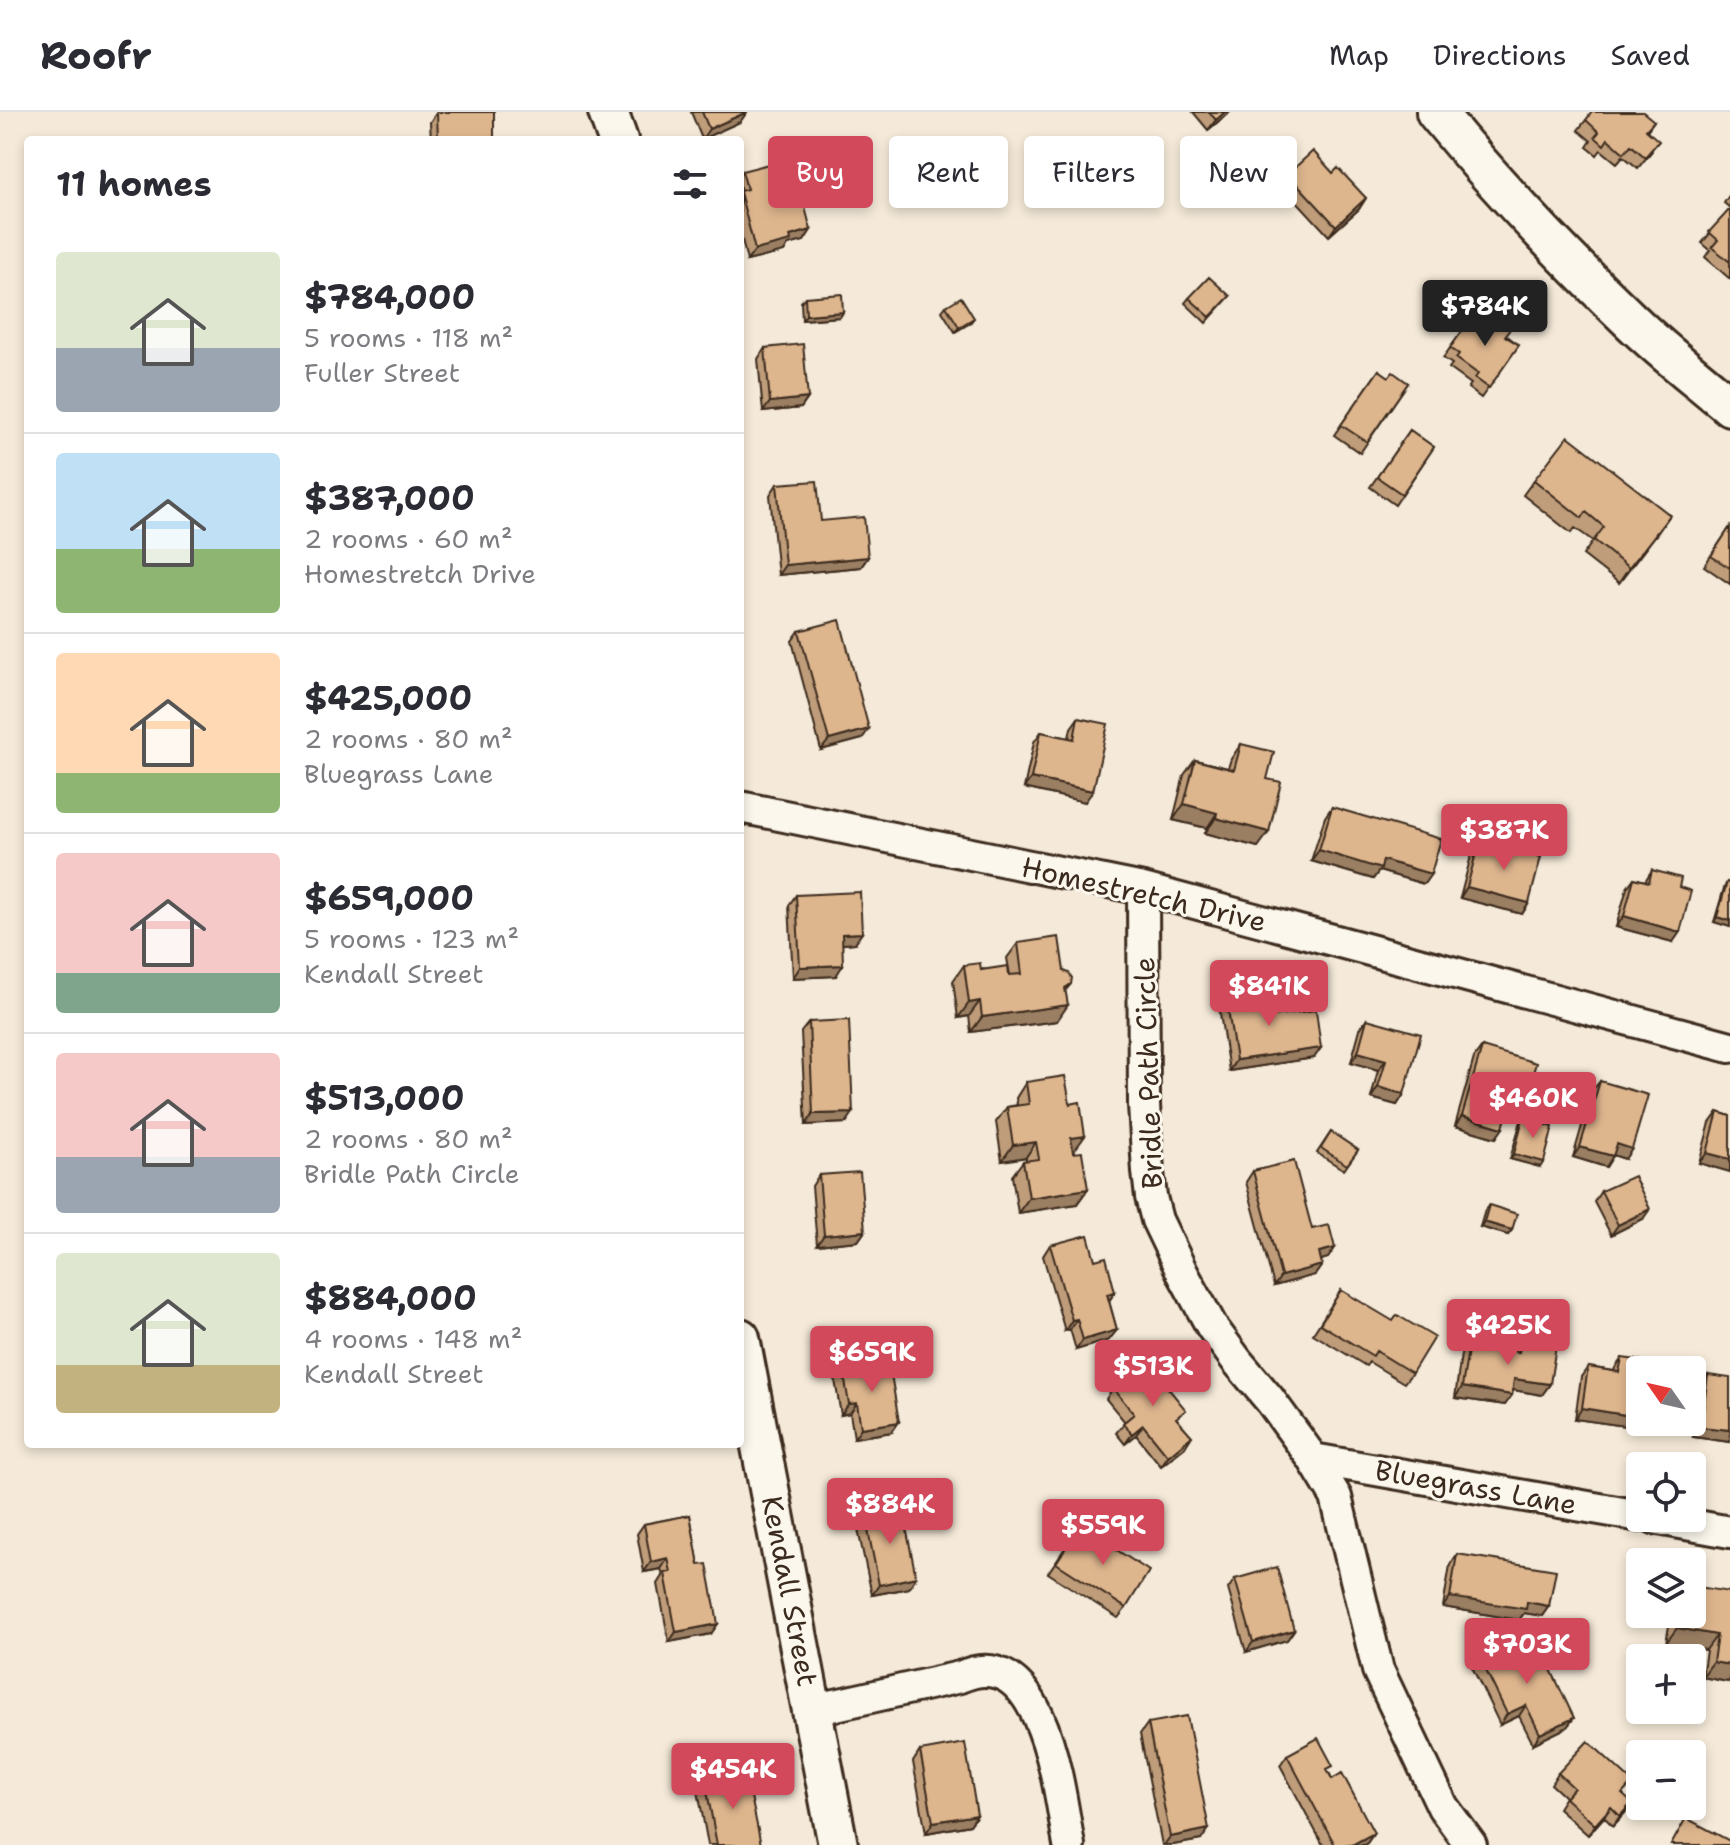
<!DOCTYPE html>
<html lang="en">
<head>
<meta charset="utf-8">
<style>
  body { margin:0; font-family:"Shantell Sans",sans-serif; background:#f2f2f3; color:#2b2b33; height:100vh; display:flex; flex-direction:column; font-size:30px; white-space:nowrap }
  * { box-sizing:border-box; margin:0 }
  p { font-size:26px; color:#7c7c81 }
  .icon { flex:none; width:44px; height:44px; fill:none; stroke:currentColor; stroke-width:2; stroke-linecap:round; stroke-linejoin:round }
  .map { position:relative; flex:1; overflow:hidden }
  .panel { position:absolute; left:24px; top:24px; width:720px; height:1312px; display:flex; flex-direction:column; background:#fff; border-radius:8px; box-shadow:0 4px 12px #0003 }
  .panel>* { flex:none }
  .guide { position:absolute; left:768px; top:24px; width:760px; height:72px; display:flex; gap:16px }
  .needle { width:52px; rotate:304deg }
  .fabs { position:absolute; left:1626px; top:1244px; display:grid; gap:16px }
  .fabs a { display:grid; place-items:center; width:80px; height:80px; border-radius:8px; background:#fff; box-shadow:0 4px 12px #0003; font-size:40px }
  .price { position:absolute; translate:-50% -68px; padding:0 18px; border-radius:8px; background:#d1495b; color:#fff; font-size:26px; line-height:52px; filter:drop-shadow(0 2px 4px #0008) }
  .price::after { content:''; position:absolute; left:50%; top:48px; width:24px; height:18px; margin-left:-12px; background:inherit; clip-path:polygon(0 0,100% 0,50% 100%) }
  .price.active { background:#222; color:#fff }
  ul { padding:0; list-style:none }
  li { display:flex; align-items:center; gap:24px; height:200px; padding:0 32px }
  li+li { border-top:2px solid #e1e1e2 }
  li span { display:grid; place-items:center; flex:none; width:224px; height:160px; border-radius:8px; color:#555 }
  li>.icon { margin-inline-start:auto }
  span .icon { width:96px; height:96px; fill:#fffc; stroke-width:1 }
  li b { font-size:34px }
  h2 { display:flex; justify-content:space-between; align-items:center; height:96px; padding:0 32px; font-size:34px }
  .tag { padding:0 28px; border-radius:8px; background:#fff; box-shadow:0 4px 12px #0003; font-size:28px; line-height:72px }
  .tag.active { background:#d1495b; color:#fff }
  header { display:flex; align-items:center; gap:48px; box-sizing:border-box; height:112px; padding:0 40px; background:#fff; border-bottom:2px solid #e1e1e2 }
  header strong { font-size:38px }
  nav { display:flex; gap:44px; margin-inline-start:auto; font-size:28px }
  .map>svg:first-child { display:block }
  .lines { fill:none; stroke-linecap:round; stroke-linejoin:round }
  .minor-casing { stroke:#3b2a1e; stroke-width:36 }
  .tertiary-casing { stroke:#3b2a1e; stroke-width:44 }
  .minor { stroke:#fbf7ec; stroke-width:30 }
  .tertiary { stroke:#fbf7ec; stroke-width:38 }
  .wall { fill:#bf9d7a; stroke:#3b2a1e; stroke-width:2 }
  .shaded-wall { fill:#9b7f63; stroke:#3b2a1e; stroke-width:2 }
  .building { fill:#deb68e; stroke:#3b2a1e; stroke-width:2 }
  .labels { text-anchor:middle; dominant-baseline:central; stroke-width:6; stroke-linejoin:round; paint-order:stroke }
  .street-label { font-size:28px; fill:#3b2a1e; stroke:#fbf7ec }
</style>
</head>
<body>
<header>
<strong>Roofr</strong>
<nav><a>Map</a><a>Directions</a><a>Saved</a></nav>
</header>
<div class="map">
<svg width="1730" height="1733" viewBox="0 0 1730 1733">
  <rect width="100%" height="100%" fill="#f5ead9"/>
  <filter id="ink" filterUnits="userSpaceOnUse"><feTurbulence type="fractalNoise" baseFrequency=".0125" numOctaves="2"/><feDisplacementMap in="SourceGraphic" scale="16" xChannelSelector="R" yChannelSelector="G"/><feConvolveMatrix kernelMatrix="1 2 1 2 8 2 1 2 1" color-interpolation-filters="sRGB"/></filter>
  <g filter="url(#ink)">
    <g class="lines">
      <!-- minor casing -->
      <g class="minor-casing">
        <path id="minor" d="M740,695L1143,777L1730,935
          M1143,777L1144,993L1148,1060L1151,1085L1157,1108L1183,1162L1212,1215L1237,1249L1270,1288L1313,1347L1336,1385L1378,1558L1443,1695L1471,1733
          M1313,1347L1640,1404
          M1653,1406L1730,1420
          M813,1598L960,1565C1044,1526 1060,1683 1069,1733"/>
      </g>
      <!-- tertiary casing -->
      <g class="tertiary-casing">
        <path id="tertiary" d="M608,0L618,28
          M1436,0C1496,74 1563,144 1632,210C1663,240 1697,266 1730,294
          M740,1226L838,1733"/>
      </g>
      <!-- minor -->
      <use href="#minor" class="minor"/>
      <!-- tertiary -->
      <use href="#tertiary" class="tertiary"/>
    </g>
    <!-- wall -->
    <path class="wall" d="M437,0L494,28H431L430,10Z
      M691,0H747L740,10L702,27Z
      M1193,0H1230L1208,18Z
      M1586,8L1654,9L1647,19L1652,39L1638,56L1623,44L1617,51L1601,38L1597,43L1587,35L1591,29L1578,18Z
      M742,59L811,118L804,129L788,133L784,140L747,149L740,119V62Z
      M1333,61L1366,86L1359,97L1329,124L1281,72L1288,62Z
      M1730,82V96L1724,91Z
      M1730,97V167L1705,145L1710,138L1702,131Z
      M1230,184L1206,211L1185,191L1189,186Z
      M805,185L843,200L840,205L802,208L801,190Z
      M946,194L970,211L955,220L942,199Z
      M1476,200L1519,233L1481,286L1468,276L1471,272L1449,256L1452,252L1443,246Z
      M765,236L808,286L801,296L763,300L758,247Z
      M1379,258L1389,265L1408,271L1360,341L1334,323Z
      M1410,318L1434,335L1395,393L1370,375Z
      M1534,368L1670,403L1619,471L1583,443L1593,429L1575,416L1571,421L1523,383Z
      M777,372L821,409L868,445L861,455L778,463L770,383Z
      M1730,415V472L1704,454Z
      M799,519L862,627L821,638L792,529Z
      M1078,606L1085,690L1024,676L1034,630L1041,620L1069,626L1071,616Z
      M1241,632L1267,667L1258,735L1205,721L1207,716L1173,708L1184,663L1195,648L1228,656L1231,647Z
      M1332,695L1424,772L1379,759L1373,767L1311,749L1325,705Z
      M1479,730L1529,791L1522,802L1460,786L1472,740Z
      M1652,758L1673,830L1616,815L1627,776L1634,766L1645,769Z
      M1727,770L1730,771V815L1714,810L1724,776Z
      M796,783L855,831L842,832L836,864L793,866L789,793Z
      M1018,831L1064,859L1071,872L1065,879L1057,909L971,920L969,904L958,906L953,869L964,853L1010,863L1007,846Z
      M1226,885L1271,904L1314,946L1229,959L1219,895Z
      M1367,907L1404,982L1397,993L1371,986L1378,958L1351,950L1360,917Z
      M809,910L846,1011L806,1013L801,920Z
      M1482,935L1517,1002L1508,999L1496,1026L1455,1014L1474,946Z
      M1600,969L1625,1047L1613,1043L1606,1055L1573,1045L1592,979Z
      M1026,970L1074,1039L1073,1040L1077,1092L1018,1101L1012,1064L1023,1049L1026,1048V1045L1002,1049L996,1010L1007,995L1017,993L1016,986Z
      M1718,1000L1730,1004V1060L1699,1051L1710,1011Z
      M1523,1006L1540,1055L1510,1047L1520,1012Z
      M1331,1020L1358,1038L1344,1058L1317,1041Z
      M1253,1059L1312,1117L1335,1136L1328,1146L1321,1148L1322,1153L1315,1163L1274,1174L1246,1070Z
      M819,1063L865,1119L858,1129L817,1133L812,1074Z
      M1601,1079L1643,1107L1611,1123L1594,1090Z
      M1489,1093L1512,1118L1508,1123L1480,1115L1485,1098Z
      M1050,1133L1095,1148L1115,1180L1109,1189L1117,1218L1109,1228L1076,1238L1070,1217L1065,1219L1043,1144Z
      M1341,1178L1412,1261L1404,1271L1369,1250L1366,1254L1313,1222Z
      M1521,1228L1550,1272L1542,1283L1513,1278L1512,1283L1505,1293L1455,1286L1461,1242L1469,1232L1514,1239Z
      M1622,1246L1640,1258V1298L1633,1297L1625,1314L1575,1307L1581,1265L1588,1255L1614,1259L1615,1256Z
      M843,1257L892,1320L854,1326L850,1301L841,1303L835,1268Z
      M1708,1263L1730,1330L1693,1325L1700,1273Z
      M1113,1276L1178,1308L1185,1335L1161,1354L1136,1323L1125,1332L1116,1321L1125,1310L1106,1287Z
      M690,1403L711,1522L669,1530L658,1472L663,1464L661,1457L644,1460L637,1422L644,1412Z
      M865,1403L916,1465L909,1476L872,1483L857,1413Z
      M1080,1414L1126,1496L1118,1506L1048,1461Z
      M1457,1442L1549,1494L1542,1504L1524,1501L1519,1508L1443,1495L1450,1453Z
      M1235,1467L1294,1518L1287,1528L1246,1540L1228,1477Z
      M1730,1480L1728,1570L1702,1565L1706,1538L1666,1531L1671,1502H1692Z
      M1479,1544L1529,1553L1574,1606L1566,1616L1533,1632L1519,1604L1500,1613L1472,1555Z
      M1148,1611L1201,1728L1173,1733H1162L1140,1622Z
      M920,1639L977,1703L970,1713L926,1721L913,1650Z
      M1287,1643L1329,1660L1332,1667L1374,1721L1367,1731L1364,1733H1323L1280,1653Z
      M1558,1661L1624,1683L1625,1701L1613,1714L1604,1705L1588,1723L1558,1696L1565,1685L1551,1672Z
      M705,1668L761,1733H708L698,1679Z"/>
    <!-- shaded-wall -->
    <path class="shaded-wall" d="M747,0L740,10L702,27L709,17Z
      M1225,0H1230L1208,18L1216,8Z
      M1366,86L1359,97L1329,124L1336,114Z
      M811,118L804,129L788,133L784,140L747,149L755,138L790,124Z
      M843,200L840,205L802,208L806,203Z
      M974,206L970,211L955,220L959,215Z
      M808,286L801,296L763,300L770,290Z
      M1670,403L1659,419L1619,471L1629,456Z
      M868,445L861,455L778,463L785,453Z
      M869,617L862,627L821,638L829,628Z
      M1031,666L1093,679L1085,690L1024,676Z
      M1184,692L1217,701L1207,716L1173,708Z
      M1216,706L1269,720L1258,735L1205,721Z
      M1319,738L1383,748L1431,762L1424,772L1379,759L1373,767L1311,749Z
      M1467,775L1529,791L1522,802L1460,786Z
      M1624,804L1680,820L1673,830L1616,815Z
      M1717,805L1730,809V815L1714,810Z
      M862,821L855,831L834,833L842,822Z
      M843,853L836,864L793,866L800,855Z
      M980,889L969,904L958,906L969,891Z
      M1068,893L1057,909L971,920L982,905Z
      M1321,936L1314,946L1229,959L1236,948Z
      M1358,940L1386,948L1378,958L1351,950Z
      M1378,975L1404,982L1397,993L1371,986Z
      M1511,988L1524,991L1517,1002L1504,998Z
      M853,1001L846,1011L806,1013L813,1002Z
      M1462,1004L1503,1016L1496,1026L1455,1014Z
      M1085,1024L1074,1039L1060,1042L1071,1026Z
      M1036,1030L1026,1045L1002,1049L1013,1033Z
      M1617,1032L1632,1037L1625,1047L1610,1042Z
      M1580,1035L1613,1044L1606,1055L1573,1045Z
      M1707,1041L1730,1047V1060L1699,1051Z
      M1514,1042L1544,1050L1540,1055L1510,1047Z
      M1088,1077L1077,1092L1018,1101L1029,1086Z
      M1650,1097L1643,1107L1611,1123L1618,1113Z
      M1484,1110L1512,1118L1508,1123L1480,1115Z
      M865,1119L858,1129L817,1133L824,1123Z
      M1335,1136L1328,1146L1312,1151L1319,1140Z
      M1322,1153L1315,1163L1274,1174L1281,1164Z
      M1115,1180L1108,1190L1107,1182Z
      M1077,1207L1070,1217L1065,1219L1072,1208Z
      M1117,1218L1109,1228L1076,1238L1083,1228Z
      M1514,1267L1550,1272L1542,1283L1507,1277Z
      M1462,1275L1512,1283L1505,1293L1455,1286Z
      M1635,1286L1640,1287V1298L1628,1296Z
      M857,1291L850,1301L841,1303L849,1292Z
      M1582,1296L1632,1304L1625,1314L1575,1307Z
      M899,1310L892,1320L854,1326L861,1316Z
      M1143,1313L1136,1323L1125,1332L1132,1322Z
      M1701,1315L1730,1318V1330L1693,1325Z
      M1192,1324L1185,1335L1161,1354L1168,1344Z
      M668,1446L661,1457L644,1460L651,1450Z
      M916,1465L909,1476L872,1483L879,1473Z
      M1450,1485L1527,1490L1549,1494L1542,1504L1524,1501L1519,1508L1443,1495Z
      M718,1512L711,1522L669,1530L676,1520Z
      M1677,1516L1717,1523L1706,1538L1666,1531Z
      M1294,1518L1287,1528L1246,1540L1253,1530Z
      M1713,1550L1730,1553V1567L1728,1570L1702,1565Z
      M1526,1593L1519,1604L1500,1613L1507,1602Z
      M1574,1606L1566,1616L1533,1632L1540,1622Z
      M1632,1691L1625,1701L1613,1714L1620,1704Z
      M1611,1695L1604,1705L1588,1723L1595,1713Z
      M977,1703L970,1713L926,1721L933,1710Z
      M1209,1717L1201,1728L1173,1733H1164L1170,1725Z
      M1374,1721L1367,1731L1364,1733H1352Z"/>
    <!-- building -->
    <path class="building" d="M437,0H494V28H438Z
      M702,0H747L709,17Z
      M1209,0H1225L1216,8Z
      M1592,0H1643L1654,9L1646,18L1659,29L1645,45L1631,33L1624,41L1608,27L1604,33L1595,25L1599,20L1586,8Z
      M1313,39L1333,61L1338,56L1366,86L1336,114L1288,62Z
      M792,46L811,118L790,124L791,129L755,138L740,80V79L747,77L742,59Z
      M1730,97V150L1712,135L1718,128L1709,120Z
      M1209,165L1230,184L1210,205L1189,186Z
      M842,182L843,200L806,203L805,185Z
      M961,185L974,206L959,215L946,194Z
      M1476,200L1494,212L1497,207L1510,217L1505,224L1519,233L1489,276L1475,266L1478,262L1456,246L1459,242L1450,236Z
      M803,232L808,286L770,290L765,236Z
      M1379,258L1389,265L1393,260L1408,271L1367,330L1341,313Z
      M1410,318L1434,335L1402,382L1377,365Z
      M1568,324L1670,403L1629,456L1594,428L1604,415L1586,400L1582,406L1534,368Z
      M817,369L821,409L864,405L868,445L785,453L777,372Z
      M1730,415V456L1711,444Z
      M840,508L869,617L829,628L799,519Z
      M1078,606L1108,612L1093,679L1031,666L1041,620L1074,627Z
      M1241,632L1274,640L1267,667L1281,670L1269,720L1216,706L1217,701L1184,692L1195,648L1234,658Z
      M1332,695L1441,727L1431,762L1383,748L1381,757L1319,738Z
      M1479,730L1541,745L1529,791L1467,775Z
      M1652,758L1681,766L1679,775L1691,779L1680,820L1624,804L1634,766L1649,770Z
      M1727,770L1730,771V809L1717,805Z
      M860,780L862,821L842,822L843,853L800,855L796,783Z
      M1059,825L1064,859L1069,861L1072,866L1071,872L1065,876L1068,893L982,905L980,889L969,891L964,853L980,851L981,858L1008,854L1009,863L1022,862L1018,831Z
      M1267,879L1271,904L1316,898L1321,936L1236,948L1226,885Z
      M1367,907L1421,922L1404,982L1378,975L1386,948L1358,940Z
      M849,908L853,1001L813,1002L809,910Z
      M1482,935L1536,951L1524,991L1511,988L1503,1016L1462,1004Z
      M1065,964L1070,992L1080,990L1085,1024L1071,1026L1073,1041L1082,1040L1088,1077L1029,1086L1023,1049L1039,1047L1036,1030L1013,1033L1007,995L1029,992L1026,970Z
      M1600,969L1648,983L1632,1037L1617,1032L1613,1044L1580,1035Z
      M1718,1000L1730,1004V1047L1707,1041Z
      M1523,1006L1553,1015L1544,1050L1514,1042Z
      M1331,1020L1358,1038L1347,1053L1321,1036Z
      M1294,1049L1312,1117L1329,1113L1335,1136L1319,1140L1322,1153L1281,1164L1253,1059Z
      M860,1060L865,1119L824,1123L819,1063Z
      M1634,1064L1650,1097L1618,1113L1601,1079Z
      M1489,1093L1517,1102L1512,1118L1484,1110Z
      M1088,1123L1095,1148L1106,1145L1115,1180L1107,1182L1117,1218L1083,1228L1077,1207L1072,1208L1050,1133Z
      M1341,1178L1393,1209L1397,1203L1434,1225L1412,1261L1376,1239L1373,1244L1320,1212Z
      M1521,1228L1556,1234L1550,1272L1514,1267L1512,1283L1462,1275L1469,1232L1519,1240Z
      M1622,1246L1645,1249L1643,1258H1640V1287L1635,1286L1632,1304L1582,1296L1588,1255L1619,1260Z
      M1146,1249L1186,1298L1176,1306L1192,1324L1168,1344L1143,1313L1132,1322L1123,1311L1134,1302L1113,1276Z
      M889,1250L899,1310L861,1316L857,1291L849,1292L843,1257Z
      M1654,1250L1675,1253L1674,1258H1653Z
      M1708,1263L1730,1266V1318L1701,1315Z
      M902,1395L916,1465L879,1473L865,1403Z
      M690,1403L699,1453L707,1452L718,1512L676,1520L665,1461L671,1460L668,1446L651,1450L644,1412Z
      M1080,1414L1149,1459L1126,1496L1056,1451Z
      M1457,1442L1556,1458L1549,1494L1527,1490L1526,1497L1450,1485Z
      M1277,1455L1294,1518L1253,1530L1235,1467Z
      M1692,1474L1730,1480V1553L1713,1550L1717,1523L1677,1516L1679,1502H1692Z
      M1517,1527L1529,1553L1545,1545L1574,1606L1540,1622L1526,1593L1507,1602L1479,1544Z
      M1187,1604L1209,1717L1170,1725L1148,1611Z
      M1318,1626L1333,1654L1327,1657L1332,1667L1342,1661L1374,1721L1352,1733H1335L1287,1643Z
      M1588,1629L1633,1670L1622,1682L1632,1691L1620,1704L1611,1695L1595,1713L1565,1686L1574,1676L1558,1661Z
      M965,1631L977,1703L933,1710L920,1639Z
      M746,1660L761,1733H717L705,1668Z
      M1686,1706L1730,1729V1733H1671Z"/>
  </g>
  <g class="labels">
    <!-- street labels -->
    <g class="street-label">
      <text transform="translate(1144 782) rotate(13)">Homestretch Drive</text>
      <text transform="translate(1148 961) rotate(-92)">Bridle Path Circle</text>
      <text transform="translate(1476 1375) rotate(10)">Bluegrass Lane</text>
      <text transform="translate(790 1479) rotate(79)">Kendall Street</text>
    </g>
  </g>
</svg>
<div class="fabs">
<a><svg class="needle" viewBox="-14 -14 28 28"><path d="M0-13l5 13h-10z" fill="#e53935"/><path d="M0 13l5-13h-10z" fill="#7c7c81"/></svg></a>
<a><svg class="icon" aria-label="locate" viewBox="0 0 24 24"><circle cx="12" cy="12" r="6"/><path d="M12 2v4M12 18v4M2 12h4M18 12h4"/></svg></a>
<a><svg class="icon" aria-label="layers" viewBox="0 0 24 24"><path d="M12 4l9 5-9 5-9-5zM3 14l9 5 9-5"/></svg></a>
<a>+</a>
<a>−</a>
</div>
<b class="price active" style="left:1485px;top:236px">$784K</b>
<b class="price" style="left:1504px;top:760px">$387K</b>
<b class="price" style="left:1269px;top:916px">$841K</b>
<b class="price" style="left:1533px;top:1028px">$460K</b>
<b class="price" style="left:1508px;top:1255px">$425K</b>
<b class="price" style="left:872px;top:1282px">$659K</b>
<b class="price" style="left:1153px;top:1296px">$513K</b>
<b class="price" style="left:890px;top:1434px">$884K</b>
<b class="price" style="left:1103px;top:1455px">$559K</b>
<b class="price" style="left:1527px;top:1574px">$703K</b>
<b class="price" style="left:733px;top:1699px">$454K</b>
<div class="guide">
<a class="tag active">Buy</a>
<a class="tag">Rent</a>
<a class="tag">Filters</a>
<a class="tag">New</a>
</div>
<section class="panel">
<h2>11 homes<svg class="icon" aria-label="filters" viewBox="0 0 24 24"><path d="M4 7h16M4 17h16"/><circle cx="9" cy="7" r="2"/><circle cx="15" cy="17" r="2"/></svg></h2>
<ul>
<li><span style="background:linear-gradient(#dfe7d0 60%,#9aa5b1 0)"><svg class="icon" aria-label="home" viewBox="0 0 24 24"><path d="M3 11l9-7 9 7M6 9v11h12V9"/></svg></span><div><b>$784,000</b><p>5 rooms · 118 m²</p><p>Fuller Street</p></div></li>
<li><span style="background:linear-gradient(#bfe0f5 60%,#8fb573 0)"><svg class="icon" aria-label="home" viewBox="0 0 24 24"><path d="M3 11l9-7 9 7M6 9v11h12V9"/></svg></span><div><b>$387,000</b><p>2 rooms · 60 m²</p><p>Homestretch Drive</p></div></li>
<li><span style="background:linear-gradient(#ffd9b3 75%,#8fb573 0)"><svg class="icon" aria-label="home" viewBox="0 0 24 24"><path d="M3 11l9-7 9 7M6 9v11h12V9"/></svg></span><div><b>$425,000</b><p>2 rooms · 80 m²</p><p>Bluegrass Lane</p></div></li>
<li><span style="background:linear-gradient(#f6c9c9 75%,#7fa58c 0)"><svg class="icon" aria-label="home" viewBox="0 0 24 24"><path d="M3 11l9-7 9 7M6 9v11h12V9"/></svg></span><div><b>$659,000</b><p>5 rooms · 123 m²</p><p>Kendall Street</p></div></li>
<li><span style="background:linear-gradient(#f6c9c9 65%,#9aa5b1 0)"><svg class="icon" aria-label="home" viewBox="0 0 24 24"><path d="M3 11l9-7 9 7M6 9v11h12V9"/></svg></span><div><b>$513,000</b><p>2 rooms · 80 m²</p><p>Bridle Path Circle</p></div></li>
<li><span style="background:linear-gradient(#dfe7d0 70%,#c2b280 0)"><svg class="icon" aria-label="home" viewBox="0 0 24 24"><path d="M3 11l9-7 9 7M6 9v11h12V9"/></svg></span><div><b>$884,000</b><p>4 rooms · 148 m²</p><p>Kendall Street</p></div></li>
</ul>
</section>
</div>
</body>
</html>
